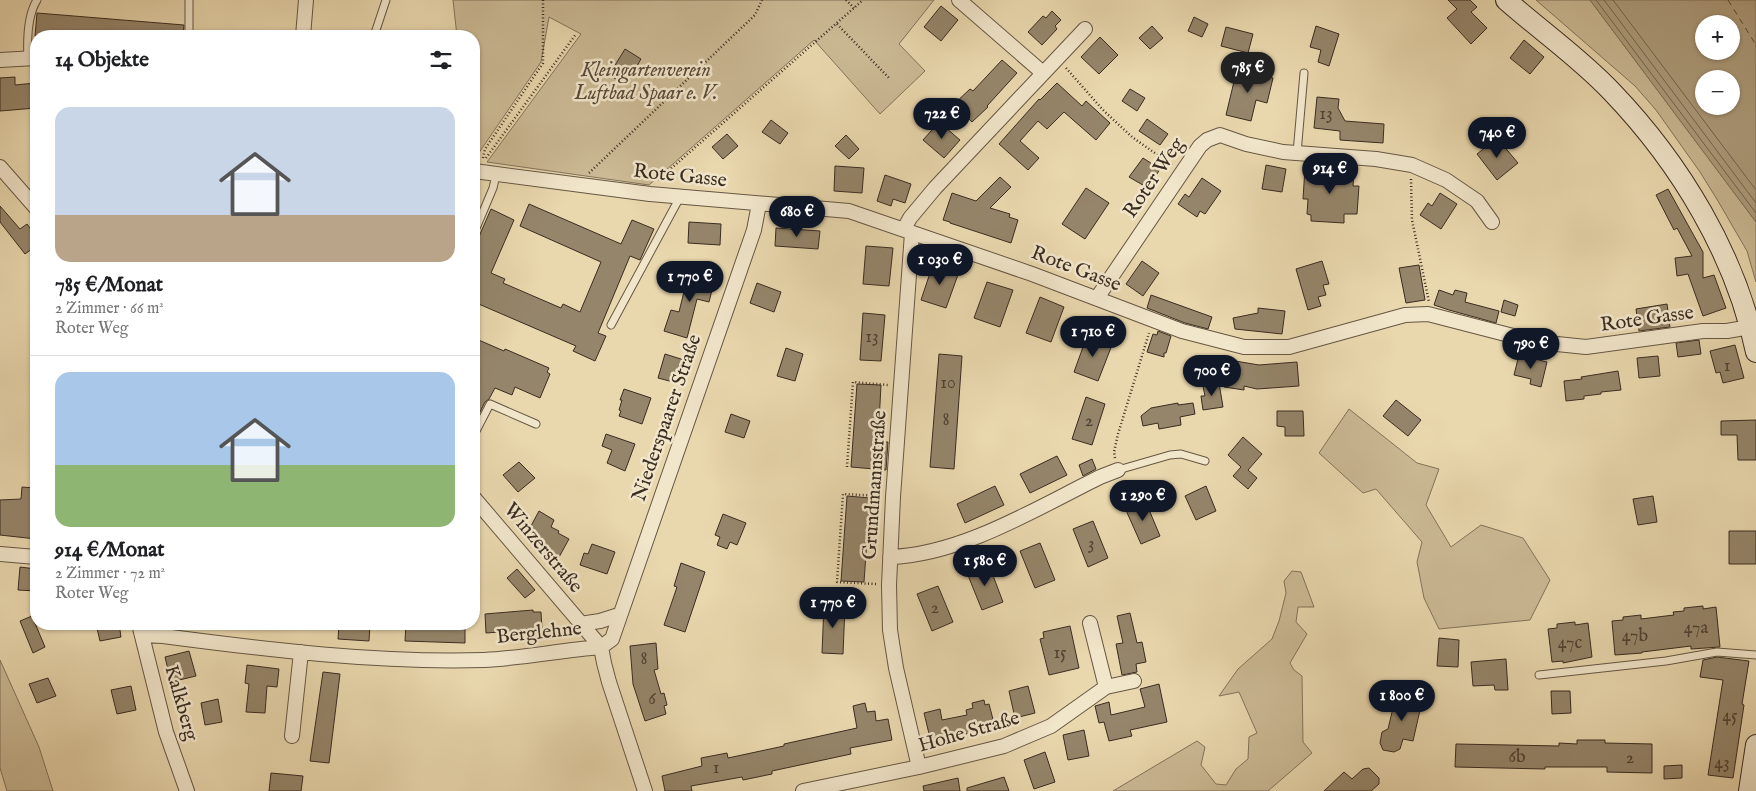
<!DOCTYPE html>
<html lang="de">
<head>
<meta charset="utf-8">
<style>
  body { margin:0; font-family:"IM FELL English",serif; background:#f2f2f2; color:#202124; height:100vh; display:flex; flex-direction:column; font-size:19px; white-space:nowrap }
  * { box-sizing:border-box; margin:0 }
  p { font-size:16px; color:#757577 }
  .icon { flex:none; width:28px; height:28px; fill:none; stroke:currentColor; stroke-width:2; stroke-linecap:round; stroke-linejoin:round }
  .map { position:relative; flex:1; overflow:hidden }
  .side { position:absolute; left:30px; top:30px; width:450px; height:600px; display:flex; flex-direction:column; background:#fff; border-radius:20px; box-shadow:0 1px 4px #0004 }
  .side>* { flex:none }
  .tools { position:absolute; left:1695px; top:15px; display:grid; gap:10px }
  .tools a { display:grid; place-items:center; width:45px; height:45px; border-radius:50%; background:#fff; box-shadow:0 1px 4px #0004; font-size:25px }
  .price { position:absolute; translate:-50% -42px; padding:0 11px; border-radius:18px; background:#111827; color:#fff; font-size:16px; line-height:32px; filter:drop-shadow(0 1px 2px #0008) }
  .price::after { content:''; position:absolute; left:50%; top:30px; width:15px; height:11px; margin-left:-8px; background:inherit; clip-path:polygon(0 0,100% 0,50% 100%) }
  .price.current { background:#222; color:#fff }
  ul { padding:0; list-style:none }
  li { display:grid; align-content:center; gap:10px; height:265px; padding:0 25px }
  li+li { border-top:1px solid #e0e0e0 }
  li span { display:grid; place-items:center; height:155px; border-radius:15px; color:#555 }
  li>.icon { margin-inline-start:auto }
  span .icon { width:90px; height:90px; fill:#fffc; stroke-width:1 }
  li b { font-size:21px }
  h2 { display:flex; justify-content:space-between; align-items:center; height:60px; padding:0 25px; font-size:21px }
  .map>svg:first-child { display:block }
  .green { fill:#cbba95; stroke:#82735b }
  .water { fill:#ae9d7d; stroke:#807058; fill-rule:evenodd }
  .lines { fill:none; stroke-linecap:round; stroke-linejoin:round }
  .shore { stroke:#74644f; stroke-width:1 }
  .ferry { stroke:#574838; stroke-width:1; stroke-dasharray:6 5; stroke-linecap:butt }
  .building { fill:#95856a; stroke:#3a2c21 }
  .lane-casing { stroke:#665744; stroke-width:9 }
  .street-casing { stroke:#665744; stroke-width:16 }
  .secondary-casing { stroke:#3a2c21; stroke-width:22 }
  .path { stroke:#3a2c21; stroke-width:2.5; stroke-dasharray:1 2.5; stroke-linecap:butt }
  .lane { stroke:#f1e5ca; stroke-width:7 }
  .street { stroke:#f1e5ca; stroke-width:14 }
  .secondary { stroke:#f1e5ca; stroke-width:20 }
  .labels { text-anchor:middle; dominant-baseline:central; stroke-width:5; stroke-linejoin:round; paint-order:stroke }
  .number-label { font-size:18px; fill:#514233 }
  .park-label { font-size:20px; font-style:italic; fill:#574838; stroke:#f1e5ca }
  .street-label { font-size:20px; fill:#3a2c21; stroke:#f1e5ca }
</style>
</head>
<body>
<div class="map">
<svg width="1756" height="791" viewBox="0 0 1756 791">
  <rect width="100%" height="100%" fill="#e9d7ad"/>
  <filter id="stains"><feTurbulence type="fractalNoise" baseFrequency=".004" numOctaves="4"/><feColorMatrix values="0 0 0 0 .2 0 0 0 0 .09 0 0 0 0 .02 0 0 0 .5 -.17"/></filter>
  <radialGradient id="worn" r=".72"><stop offset=".6" stop-color="#630" stop-opacity="0"/><stop offset="1" stop-color="#630" stop-opacity=".3"/></radialGradient>
  <!-- green -->
  <path class="green" d="M453,0H934L899,44L925,71L880,114L814,40L649,185L487,162L581,34L549,17L541,62L474,160V36H457Z
    M1536,0H1590L1756,222V282L1747,251L1718,201L1700,172L1656,110L1635,86Z
    M1349,409L1417,463L1439,469L1426,505L1451,547L1481,525L1523,538L1550,580L1530,620L1439,629L1424,598L1417,562L1422,542L1376,489L1363,493L1319,453Z
    M1292,571L1301,572L1314,607H1298L1296,622L1307,634L1290,663L1294,670L1302,676L1303,742L1312,753L1268,791H1113L1197,741L1205,747L1201,765L1216,784L1226,785L1236,769L1248,759L1249,737L1257,733L1239,692L1219,696L1238,669L1272,639L1279,621L1286,593L1284,581Z
    M0,660L39,747L53,791H7L0,768Z"/>
  <!-- water -->
  <path class="water" d="M1590,0H1756V222ZM1704,24H1731V51H1704ZM1704,79H1731V106H1704Z"/>
  <g class="lines">
    <!-- shore -->
    <path class="shore" d="M1596,0L1756,213
      M1604,0L1756,203
      M1613,0L1756,190"/>
    <!-- ferry -->
    <path class="ferry" d="M1728,0L1756,45"/>
  </g>
  <!-- building -->
  <path class="building" d="M1448,0H1470L1477,7L1471,12L1487,28L1471,44L1447,18L1457,9Z
    M941,6L958,20L941,41L924,27Z
    M1052,11L1061,20L1055,26L1057,29L1042,45L1028,32L1043,16L1046,18Z
    M37,13L184,25L183,36H35Z
    M1194,17L1208,24L1202,37L1188,31Z
    M1152,26L1163,38L1150,49L1139,38Z
    M1316,26L1339,34L1329,66L1318,62L1321,50L1310,47Z
    M1226,27L1253,34L1248,53L1221,46Z
    M1100,37L1118,55L1099,74L1081,57Z
    M1524,40L1544,57L1530,74L1510,58Z
    M625,49L641,59L626,85L609,75Z
    M1002,60L1017,73L987,106L988,107L972,122L954,104L970,89L973,91Z
    M1237,69L1273,78L1267,103L1256,100L1251,121L1226,115Z
    M15,77V85L36,83V108L0,111V78Z
    M1057,83L1082,106L1086,101L1110,123L1096,140L1064,112L1047,129L1038,121L1020,141L1039,158L1028,170L999,144L1039,99L1040,100Z
    M1130,89L1145,98L1137,111L1122,101Z
    M1317,97L1339,99L1338,108L1345,121L1384,124L1383,143L1340,140V131L1314,128Z
    M1147,119L1168,134L1160,145L1139,131Z
    M771,120L788,133L780,144L762,132Z
    M939,122L960,140L944,158L923,140Z
    M727,134L738,146L723,159L712,147Z
    M846,135L859,149L849,159L835,146Z
    M1497,138L1518,163L1497,180L1477,154Z
    M1143,158L1160,169L1148,188L1129,177Z
    M1266,165L1286,169L1282,192L1262,189Z
    M835,166L864,168L862,193L834,191Z
    M1305,168L1354,171L1353,186H1359L1357,214H1344V223L1311,221V215L1307,214L1308,199H1303Z
    M885,175L911,184L905,203L893,199L891,206L877,201Z
    M1000,177L1011,187L990,208L1010,214L1009,217L1018,220L1011,243L950,223V222L943,220L952,193L976,201Z
    M1202,178L1221,191L1205,214L1200,211L1197,217L1178,204L1185,194L1189,197Z
    M1086,188L1109,203L1085,239L1062,224Z
    M1668,189L1703,252V278L1714,275L1726,308L1703,316L1688,274L1677,276L1675,258L1692,256L1677,228L1674,230L1656,195Z
    M1440,193L1457,204L1441,229L1420,215L1428,203L1432,206Z
    M529,204L621,244L632,220L654,229L640,260L630,256L598,333L606,336L595,361L573,351L576,346L474,302V248L491,209L514,220L491,273L505,279L503,283L561,308L563,304L580,312L601,262L520,226Z
    M0,206L20,229L27,224L36,236V246L25,254L0,222Z
    M689,222L721,224L720,245L688,243Z
    M776,228L820,231L818,249L775,246Z
    M866,246L893,248L889,286L863,284Z
    M1142,261L1159,273L1143,296L1126,284Z
    M1322,261L1329,284L1323,285L1326,295L1318,297L1321,306L1308,310L1296,269Z
    M933,264L959,272L946,308L921,300Z
    M1419,265L1425,300L1406,303L1399,268Z
    M689,271L715,278L709,302L697,299L687,338L664,331L671,310L679,312Z
    M987,282L1013,290L1000,327L974,318Z
    M757,283L781,292L774,312L750,303Z
    M1439,290L1453,295L1455,290L1467,293L1465,302L1499,311L1496,323L1449,310L1434,305Z
    M1151,295L1212,317L1208,329L1185,323L1147,308Z
    M1040,297L1064,307L1051,342L1026,333Z
    M1504,300L1518,305L1515,316L1501,312Z
    M1667,304L1670,327L1639,331L1636,309Z
    M1258,308L1285,311L1282,334L1235,329L1233,318L1258,313Z
    M863,313L885,315L881,361L860,360Z
    M1158,331L1171,336L1166,353H1164V357L1147,352L1153,334L1157,335Z
    M1087,336L1112,345L1098,381L1074,372Z
    M474,338L504,351L505,349L549,368L547,372L550,374L540,398L515,387L512,395L495,388L489,399L485,402L474,424Z
    M1699,340L1701,354L1678,357L1676,343Z
    M1735,345L1744,378L1723,383L1720,372L1716,373L1710,351Z
    M786,348L803,354L795,381L777,376Z
    M665,354L684,360L677,383L658,378Z
    M939,354L962,356L954,469L930,467Z
    M1519,355L1547,362L1541,387L1530,384L1531,379L1514,375Z
    M1658,356L1660,376L1639,378L1637,358Z
    M1229,360L1259,365L1297,362L1299,386L1257,389L1244,386V390L1224,387Z
    M1618,371L1621,390L1601,392V394L1584,396V399L1566,401L1564,381L1582,379L1581,377Z
    M1219,383L1223,407L1203,410L1201,396H1205L1203,386Z
    M857,384L881,385L878,442H888L886,470L851,467Z
    M624,389L651,398L642,424L619,416L621,411L619,410L622,400H620Z
    M1086,397L1105,404L1092,445L1072,439Z
    M1396,400L1421,420L1408,436L1383,416Z
    M1178,403V405L1193,403L1195,414L1180,417L1181,425L1159,429L1158,423L1143,426L1141,416L1151,408Z
    M1277,411H1303L1304,436H1285V427L1277,426Z
    M731,414L750,421L744,438L725,432Z
    M1756,420V460H1738L1737,435H1721V421Z
    M606,434L635,444L625,471L607,463L612,450L602,446Z
    M1243,437L1262,454L1248,470L1257,478L1248,489L1233,476L1241,467L1228,455Z
    M1057,456L1067,475L1030,493L1020,474Z
    M1092,459L1096,469L1083,476L1079,465Z
    M519,462L535,478L518,492L503,475Z
    M995,486L1004,505L965,523L957,504Z
    M1206,486L1216,511L1196,520L1185,496Z
    M22,487L34,488L33,516H36V539L0,535V500L21,499Z
    M847,496L870,498L864,582L841,581Z
    M1653,496L1657,522L1638,525L1633,499Z
    M1145,500L1160,536L1141,544L1125,508Z
    M539,511L554,520L551,527L559,531L558,533L569,539L558,559L544,552L546,548L525,537Z
    M723,514L746,523L737,545L730,542L727,549L717,545L720,537L715,535Z
    M1093,521L1108,558L1088,567L1073,529Z
    M1729,531H1756V564H1729Z
    M1040,543L1055,580L1035,588L1020,551Z
    M592,544L615,552L607,574L580,565L584,553L588,554Z
    M681,563L705,572L685,632L664,625L677,587L674,586Z
    M989,565L1003,602L982,610L967,573Z
    M20,567L36,569V591L18,590Z
    M517,569L535,590L525,598L507,578Z
    M938,586L953,622L932,631L917,594Z
    M824,605L845,606L843,654L822,653Z
    M1703,606V609L1716,607L1720,647L1691,649V646L1642,652V653L1615,655L1612,621L1623,620V617L1641,615V619L1674,615L1673,612L1684,611V608Z
    M533,610V612H541L542,629L486,633L485,614Z
    M1130,613L1137,643L1142,642L1146,662L1136,664L1137,672L1122,675L1116,644L1123,643L1117,616Z
    M32,616L45,647L33,653L20,621Z
    M1575,622V625L1588,623L1592,657L1563,663V661L1552,662L1548,629L1557,628V624Z
    M96,624H119L121,637L100,641Z
    M339,624H370L369,641L338,639Z
    M406,624H437V629H465V643L405,641Z
    M1070,626L1079,668L1049,675L1040,639L1044,638L1043,632Z
    M1439,638L1459,640L1458,667L1437,666Z
    M656,643L658,669L654,670L661,694L664,693L667,705L664,706L666,714L645,721L633,684L630,646Z
    M189,651L196,676L171,682L165,657Z
    M1717,657L1749,661L1742,704L1744,705L1733,778L1708,775L1723,680L1700,677L1703,660Z
    M1506,659L1508,690H1495L1494,685L1473,686L1471,662Z
    M247,665L279,669L277,687L267,686L265,713L246,712L249,684L245,683Z
    M323,672L340,674L329,763L310,761Z
    M48,678L56,696L37,703L29,684Z
    M1159,684L1167,722L1130,730L1132,736L1109,741L1104,722L1099,723L1095,706L1109,702L1111,715L1145,707L1140,689Z
    M131,686L136,710L117,714L111,690Z
    M1028,686L1035,713L1015,718L1009,691Z
    M1397,691L1423,697L1413,741L1403,739L1400,749L1394,752L1383,750L1380,743L1382,732L1388,729Z
    M1551,691H1570L1571,713L1552,714Z
    M218,699L222,722L205,725L201,703Z
    M984,700L985,705L989,704L995,727L931,742L924,713L940,709L942,720L967,715L966,710L973,708L972,703Z
    M865,703L867,712L875,711L876,721L888,719L892,740L850,748L851,754L772,771V774L743,780L742,777L691,786L692,791H665L662,776L702,766L701,758L727,753L728,758L784,746V744L857,728L853,706Z
    M1084,730L1089,756L1068,760L1063,735Z
    M1577,740H1605V743L1652,744V773L1607,772V767H1545V769L1455,767L1456,744L1559,746V743L1577,744Z
    M1045,752L1055,782L1034,789L1024,760Z
    M1682,765V778L1664,779V766Z
    M1369,768L1379,778V784L1371,791H1324L1344,772L1352,779L1363,769Z
    M271,773L303,776L301,791H269Z
    M1004,777L1009,791H967V788Z
    M958,778L960,791H924L923,786Z"/>
  <g class="lines">
    <!-- lane casing -->
    <g class="lane-casing">
      <path id="lane" d="M189,36V0
        M374,36L386,0
        M28,58C27,40 27,16 37,0
        M1297,153L1304,73
        M474,233L493,188L496,175
        M611,325L680,197
        M474,435L490,404L536,424
        M1118,470L1170,455L1181,454L1205,461
        M1539,675L1666,661L1717,652L1756,655"/>
    </g>
    <!-- street casing -->
    <g class="street-casing">
      <path id="street" d="M959,0L1043,73
        M303,36L306,0
        M0,60L36,58
        M0,167L36,208
        M474,171L650,194L849,211L1032,274L1182,331L1244,347H1289L1405,315L1428,314L1513,336L1557,344L1586,347L1703,331H1727L1750,327
        M904,229L910,218L935,188L1085,29
        M912,233L893,497L889,585L890,630L896,668L919,767
        M1097,298L1200,146L1207,140L1220,135L1246,144L1283,152L1376,159L1412,165L1446,180L1477,201L1492,222
        M474,498L601,647
        M0,554L36,557
        M890,557C961,555 1037,508 1100,477L1118,470
        M1090,623L1106,687
        M139,624L166,732L187,791
        M580,624L600,621L619,615
        M142,635L163,636C269,650 377,663 484,660C524,658 562,650 601,647
        M601,647L612,639L754,230L759,204
        M601,647L604,663L609,682L645,791
        M292,736L301,652
        M803,791L919,767L1004,746L1051,726L1106,687L1134,681"/>
    </g>
    <!-- secondary casing -->
    <g class="secondary-casing">
      <path id="secondary" d="M1506,0C1541,31 1580,58 1612,92C1680,163 1736,255 1756,352
        M1749,791L1756,745"/>
    </g>
    <!-- path -->
    <path class="path" d="M846,0L854,8
      M837,24L889,78
      M1066,68L1103,110L1132,137L1172,165
      M483,158L485,149L543,63V0
      M486,158L576,34
      M589,173L755,15L762,0
      M1411,179L1412,220L1429,302
      M658,180L863,0
      M1115,458L1114,452L1118,434L1149,333
      M847,467L853,382L888,385
      M876,584L837,582L843,494L879,496"/>
    <!-- lane -->
    <use href="#lane" class="lane"/>
    <!-- street -->
    <use href="#street" class="street"/>
    <!-- secondary -->
    <use href="#secondary" class="secondary"/>
  </g>
  <g class="labels">
    <!-- number labels -->
    <g class="number-label">
      <text x="1326" y="114">13</text>
      <text x="872" y="337">13</text>
      <text x="1727" y="366">1</text>
      <text x="948" y="383">10</text>
      <text x="946" y="420">8</text>
      <text x="1089" y="421">2</text>
      <text x="1091" y="544">3</text>
      <text x="935" y="608">2</text>
      <text x="1696" y="628">47a</text>
      <text x="1635" y="636">47b</text>
      <text x="1570" y="643">47c</text>
      <text x="1060" y="653">15</text>
      <text x="644" y="659">8</text>
      <text x="652" y="699">6</text>
      <text x="1730" y="716">45</text>
      <text x="1517" y="757">6b</text>
      <text x="1630" y="758">2</text>
      <text x="1722" y="763">43</text>
      <text x="716" y="768">1</text>
    </g>
    <!-- park labels -->
    <g class="park-label">
      <text x="646" y="70">Kleingartenverein<tspan x="646" dy="23">Luftbad Spaar e. V.</tspan></text>
    </g>
    <!-- street labels -->
    <g class="street-label">
      <text transform="translate(680 176) rotate(6)">Rote Gasse</text>
      <text transform="translate(1154 178) rotate(-56)">Roter Weg</text>
      <text transform="translate(1076 269) rotate(21)">Rote Gasse</text>
      <text transform="translate(1647 319) rotate(-8)">Rote Gasse</text>
      <text transform="translate(667 418) rotate(-71)">Niederspaarer Straße</text>
      <text transform="translate(875 485) rotate(-86)">Grundmannstraße</text>
      <text transform="translate(543 548) rotate(50)">Winzerstraße</text>
      <text transform="translate(539 633) rotate(-6)">Berglehne</text>
      <text transform="translate(181 703) rotate(74)">Kalkberg</text>
      <text transform="translate(969 732) rotate(-16)">Hohe Straße</text>
    </g>
  </g>
  <rect width="100%" height="100%" filter="url(#stains)"/>
  <rect width="100%" height="100%" fill="url(#worn)"/>
</svg>
<div class="tools">
<a>+</a>
<a>−</a>
</div>
<b class="price current" style="left:1248px;top:94px">785 €</b>
<b class="price" style="left:942px;top:140px">722 €</b>
<b class="price" style="left:1497px;top:159px">740 €</b>
<b class="price" style="left:1330px;top:195px">914 €</b>
<b class="price" style="left:797px;top:238px">680 €</b>
<b class="price" style="left:940px;top:286px">1 030 €</b>
<b class="price" style="left:690px;top:303px">1 770 €</b>
<b class="price" style="left:1093px;top:358px">1 710 €</b>
<b class="price" style="left:1531px;top:370px">790 €</b>
<b class="price" style="left:1212px;top:397px">700 €</b>
<b class="price" style="left:1143px;top:522px">1 290 €</b>
<b class="price" style="left:985px;top:587px">1 580 €</b>
<b class="price" style="left:833px;top:629px">1 770 €</b>
<b class="price" style="left:1402px;top:722px">1 800 €</b>
<section class="side">
<h2>14 Objekte<svg class="icon" aria-label="filters" viewBox="0 0 24 24"><path d="M4 7h16M4 17h16"/><circle cx="9" cy="7" r="2"/><circle cx="15" cy="17" r="2"/></svg></h2>
<ul>
<li><span style="background:linear-gradient(#c9d6e8 70%,#b9a48a 0)"><svg class="icon" aria-label="home" viewBox="0 0 24 24"><path d="M3 11l9-7 9 7M6 9v11h12V9"/></svg></span><div><b>785 €/Monat</b><p>2 Zimmer · 66 m²</p><p>Roter Weg</p></div></li>
<li><span style="background:linear-gradient(#a9c7e8 60%,#8fb573 0)"><svg class="icon" aria-label="home" viewBox="0 0 24 24"><path d="M3 11l9-7 9 7M6 9v11h12V9"/></svg></span><div><b>914 €/Monat</b><p>2 Zimmer · 72 m²</p><p>Roter Weg</p></div></li>
</ul>
</section>
</div>
</body>
</html>
